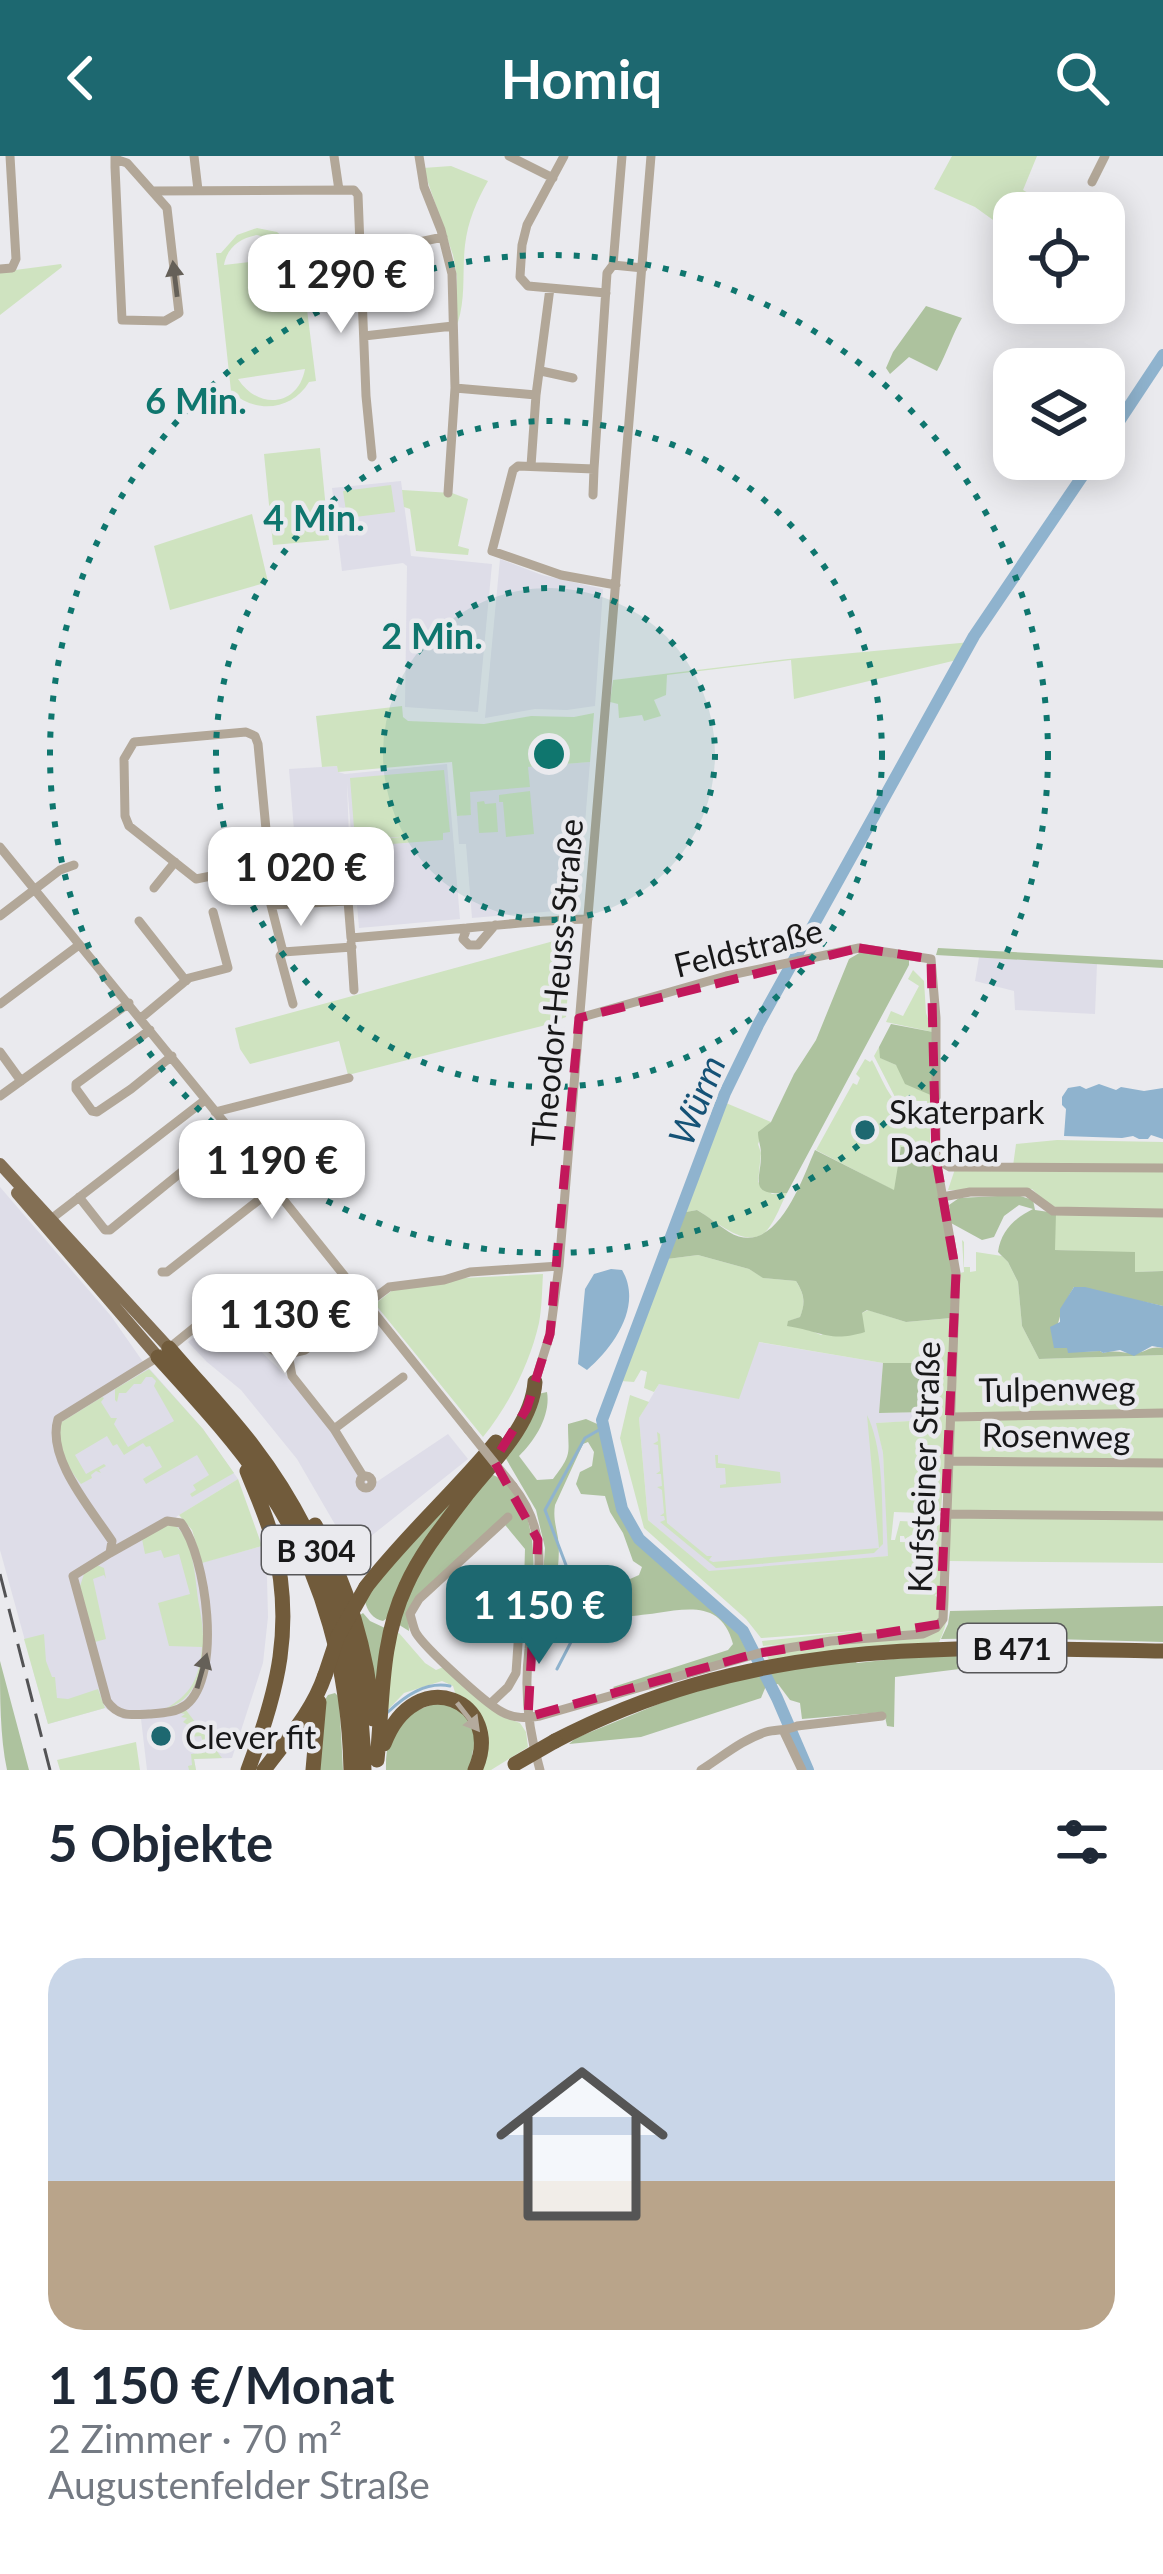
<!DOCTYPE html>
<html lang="de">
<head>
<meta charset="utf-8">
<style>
  body { margin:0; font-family:Lato,sans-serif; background:#f6f6f7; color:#1f2937; height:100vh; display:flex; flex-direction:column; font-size:45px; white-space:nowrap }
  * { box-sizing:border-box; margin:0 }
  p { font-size:39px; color:#747a83 }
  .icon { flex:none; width:66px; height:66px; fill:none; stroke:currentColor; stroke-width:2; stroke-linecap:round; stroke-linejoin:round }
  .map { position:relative; height:1614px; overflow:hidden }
  .side { display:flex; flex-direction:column; background:#fff; flex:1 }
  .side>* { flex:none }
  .fabs { position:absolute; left:993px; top:36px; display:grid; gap:24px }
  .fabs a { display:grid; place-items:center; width:132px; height:132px; border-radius:24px; background:#fff; box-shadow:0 6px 30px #0003; font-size:60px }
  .price { position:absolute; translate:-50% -102px; padding:0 27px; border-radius:24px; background:#fff; color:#222; font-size:39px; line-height:78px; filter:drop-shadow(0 3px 6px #0008) }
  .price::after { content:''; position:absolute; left:50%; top:72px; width:36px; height:27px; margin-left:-18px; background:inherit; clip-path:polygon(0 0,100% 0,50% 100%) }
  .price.current { background:#1d6870; color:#fff }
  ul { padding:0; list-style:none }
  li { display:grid; align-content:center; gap:24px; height:636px; padding:0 48px }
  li+li { border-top:3px solid #e0e1e3 }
  li span { display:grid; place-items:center; height:372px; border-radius:36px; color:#555 }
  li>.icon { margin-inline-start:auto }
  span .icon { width:216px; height:216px; fill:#fffc; stroke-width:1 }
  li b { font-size:51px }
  h2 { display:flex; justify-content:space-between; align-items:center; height:144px; padding:0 48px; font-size:51px }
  header { display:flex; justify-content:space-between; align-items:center; height:156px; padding:0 48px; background:#1d6870; color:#fff; font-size:54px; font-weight:700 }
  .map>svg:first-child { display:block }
  .built { fill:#dedde8 }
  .green { fill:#cfe3c0; fill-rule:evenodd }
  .forest { fill:#adc29e; fill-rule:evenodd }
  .water { fill:#8fb3ce }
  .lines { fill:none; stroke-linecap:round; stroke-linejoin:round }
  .stream { stroke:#8fb3ce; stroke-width:3 }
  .river { stroke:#8fb3ce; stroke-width:12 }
  .minor { stroke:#b2a798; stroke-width:9 }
  .major { stroke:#836f54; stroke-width:12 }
  .highway { stroke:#715b3b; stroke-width:15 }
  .rail { stroke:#535355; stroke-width:3; stroke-dasharray:24 12; stroke-linecap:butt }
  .minor-bridge { stroke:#b2a798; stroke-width:9 }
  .highway-bridge { stroke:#715b3b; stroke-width:15 }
  .oneway { fill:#656058 }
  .oneway2 { fill:#b4aa9d }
  .marked { fill:none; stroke:#c2185b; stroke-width:9; stroke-dasharray:24 15; stroke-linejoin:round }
  .ring { fill:none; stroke:#0f766e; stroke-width:6; stroke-dasharray:6 12 }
  .poi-dot { fill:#1d6870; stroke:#eaeaee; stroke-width:4.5 }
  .labels { text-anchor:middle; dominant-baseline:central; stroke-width:9; stroke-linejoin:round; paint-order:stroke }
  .shield { fill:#eaeaee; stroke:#575759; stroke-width:3 }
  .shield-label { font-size:30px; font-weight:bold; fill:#181819 }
  .street-label { font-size:33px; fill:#181819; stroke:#eaeaee }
  .poi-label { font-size:33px; fill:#181819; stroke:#eaeaee; text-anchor:start }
  .water-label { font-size:36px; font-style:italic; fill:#155276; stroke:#eaeaee }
  .centre { fill:#0f766e; stroke:#eaeaee; stroke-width:6 }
  .ring-label { font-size:36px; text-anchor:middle; font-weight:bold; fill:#0f766e; stroke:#eaeaee; stroke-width:9; stroke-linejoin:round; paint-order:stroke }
</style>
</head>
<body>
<header><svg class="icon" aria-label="back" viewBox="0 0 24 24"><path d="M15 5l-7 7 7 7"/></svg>Homiq<svg class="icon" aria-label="search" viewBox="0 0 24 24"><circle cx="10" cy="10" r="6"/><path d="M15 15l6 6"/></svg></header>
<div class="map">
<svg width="1163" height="1614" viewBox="0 0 1163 1614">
  <rect width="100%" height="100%" fill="#eaeaee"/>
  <!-- built -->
  <path class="built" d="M401,325L411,400L492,408L478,556L405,551L407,410L403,407L342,415L332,332Z
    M500,403L542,419L603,433L595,550L567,554L535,553L485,562Z
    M590,606L578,753L472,762L466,688H459L457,660L471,658L469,636L528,611Z
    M447,608L460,763L359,772L347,628L349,682L295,687L289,613L337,610L338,616L345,618Z
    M979,801L1097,808L1095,858L1015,854L1014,835L975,825Z
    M0,1031L111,1160L141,1203L203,1273L238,1323L176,1361L189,1383L196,1408L262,1390L267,1422L268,1461L263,1507L232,1602L194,1603L196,1614H147L141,1563H123L105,1552L48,1568L0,1394Z
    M220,1166L236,1171L310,1243L341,1283L369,1331L448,1278L468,1303L351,1396L297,1303L241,1234L207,1206L188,1186L207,1171Z
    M758,1186L883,1207L879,1257L926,1256L927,1264L877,1267L883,1297L889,1400L709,1416L648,1364L639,1262L659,1228Z"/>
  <!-- green -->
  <path class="green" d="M952,0H1037L1023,34L1062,57H1014V79L975,51L934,33Z
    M451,10L488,25C476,46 468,65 465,89C462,115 466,141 458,166L455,169L457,121L453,99L423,12Z
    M257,72L277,76L293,90H299L316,225L309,226C292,255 254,258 231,235L216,97H221L237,79ZM257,79L279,85L291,101L224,109C227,92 239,82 257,79ZM305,213C298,251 258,254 238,223Z
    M61,108L62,111L0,159V116Z
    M391,114L393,142L367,143L366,116Z
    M320,292L329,384L273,389L264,298Z
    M391,329L395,356L347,362L343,335Z
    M402,334L452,337L468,343L458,390L469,393L468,399L416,395L410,353L404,351Z
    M252,358L268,426L170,454L154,390Z
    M971,486L961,503L794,543L791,504L667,519L666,539L654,544L661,560L644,565L642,559L619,562L618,548L610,546L613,524L788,503Z
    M402,550L403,561L408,565L484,568L531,560L574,561L594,557L590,606L528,611L530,631L470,636L471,659L457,660L452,606L338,616L337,610L322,611L316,560Z
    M444,614L450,676L443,677V684L353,691V686L411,680L355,684L350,622Z
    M530,635L534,678L506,681L503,646H499V639Z
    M484,645L485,648L496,647L498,676L479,677L477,646Z
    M572,780L566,861L542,870L348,919L339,885L250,908L240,893L235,872Z
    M913,814L924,825L926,857L933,876L886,866L891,855L903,860L919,830L908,823Z
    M879,891L881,902L896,909L933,940L930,945V992H901L895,1035L816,994L853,927L857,929L860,922L856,918L865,903L870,906L872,904C887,931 893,960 928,957L927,945H911L909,951L896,943L874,900Z
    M726,947L771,966L765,972L758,988L761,997L758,1026L772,1038L787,1037C781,1048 776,1063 768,1073C749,1097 715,1064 697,1054L686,1056Z
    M1057,984L1163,986V1115L1135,1116V1097L1055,1094L1047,1048L1032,1033L948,1034L955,1013L1013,1010L1016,988Z
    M962,1084L964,1086V1111H970V1116L976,1115V1096L1002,1100L1008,1106L1018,1126L1022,1170L1039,1203L1163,1199V1407L949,1405C948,1436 953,1457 939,1486L874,1490L769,1504L766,1498L847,1486L923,1481L946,1466L948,1453L946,1393L960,1117L964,1116Z
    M698,1099L749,1113L764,1122L796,1125C804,1138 806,1147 800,1161L789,1165L821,1179L868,1154L906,1166L951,1162L948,1264L941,1355L924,1356V1362L921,1357L894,1356L891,1384H895L900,1365L920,1366L918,1375L905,1383L904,1380H900V1386L928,1387L929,1380L936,1379L937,1370L942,1367L941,1436L935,1439L943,1448V1455L935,1469L920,1475L763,1490L762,1485L868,1474L761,1482L746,1463L644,1372L620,1282L630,1239L649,1246L639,1262L648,1364L709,1415L888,1400L883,1297L876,1267L927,1264L916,1207H883L759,1186L739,1243L659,1228L654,1236L644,1232L647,1216L641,1214L634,1226L621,1225L667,1103Z
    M543,1118C542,1134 542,1151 539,1167C530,1207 509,1249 483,1281L375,1148L394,1133L464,1122Z
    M149,1213L203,1273L234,1317L192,1341L190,1338L196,1334L193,1329L209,1319L197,1299L146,1328L143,1323L162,1311L150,1290L146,1291L143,1287L124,1299L117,1288L113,1290L107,1280L75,1299L86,1318L104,1308L106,1310L99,1314L101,1317L96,1315L91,1319L92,1322L81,1328C67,1312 56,1288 60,1267L102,1241L104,1242L101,1246L111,1262H117L114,1268L128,1291L174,1265L154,1230L156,1225L152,1221H146L141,1228H134L126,1237H119L117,1246L115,1244V1233Z
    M867,1259C884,1293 882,1350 883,1388L874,1397L716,1412L660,1366L665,1364L664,1360H660L664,1357L662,1334L657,1331L662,1330L661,1318H656L660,1315L658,1289L653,1288L658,1285L657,1276L660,1278L667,1367L707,1400H712L709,1404L713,1406L879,1392Z
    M715,1299H718V1307L780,1316L781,1327L720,1332V1329L726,1328L725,1312H716Z
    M238,1323L262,1390L202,1407L192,1374L179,1359Z
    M165,1369L176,1370C195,1387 195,1425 199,1449C206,1484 210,1540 165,1553C191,1538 199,1524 202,1491L169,1490L158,1447L190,1438L179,1398L164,1402L161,1394L145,1398L142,1383Z
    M97,1409L104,1412L106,1423L104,1419L93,1423L106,1483L95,1486L80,1430L84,1418Z
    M399,1477L425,1507L436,1514L446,1510L500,1560L520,1567L526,1576L528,1591L491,1614H479L453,1530L442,1525L404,1537L384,1558L393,1479Z
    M44,1478L46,1505L52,1521H55L57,1542L68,1543L98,1533L105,1552L48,1568L24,1483Z
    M186,1554L222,1602L194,1603L196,1614H189L188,1610L192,1609L191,1598L209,1596L205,1589L208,1585L203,1586L201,1580L189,1581L188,1569L183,1566L187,1562L181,1561L185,1558L180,1557Z
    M136,1586L140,1614H60L57,1604Z"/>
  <!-- forest -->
  <path class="forest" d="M926,150L962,162C952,179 947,197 937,215L909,201L890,218L886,212L893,196Z
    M938,792L1163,804V812L936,799Z
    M861,796L909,804V809L787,1037C746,1040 762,1022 761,997C761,990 758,984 758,976L771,966L794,918L816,884L849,803Z
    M891,868L933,876V940L905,928L896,909L880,902L879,891Z
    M901,991L934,992L953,1118L951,1162L906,1166L867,1154L862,1157L865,1176C830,1187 820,1175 787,1170L788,1165L800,1161C806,1146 804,1138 796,1125L763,1122L749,1113L698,1099L667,1103L686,1056L697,1054C708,1060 718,1069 729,1076C775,1104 802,1024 815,994L894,1034Z
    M1017,1039L1033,1044L1035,1054L1056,1057L1055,1094L1135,1096V1116L1163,1115V1150L1074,1131C1062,1150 1055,1170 1055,1192H1068V1196L1100,1195L1103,1197C1118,1193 1128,1199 1138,1197C1149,1194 1151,1190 1163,1192V1199L1039,1203L1022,1170L1018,1126L1008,1106L998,1096C1001,1074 1015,1062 1033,1053L1019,1049L1004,1060L994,1081L982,1084L951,1067L949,1049L959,1042Z
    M883,1207H917L926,1256L879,1257Z
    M547,1236C551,1259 535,1285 519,1300L537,1324L553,1323C573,1297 568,1298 568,1268L586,1263L604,1271L622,1353L639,1383L743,1475L750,1488L745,1501L618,1536L613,1531L728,1494L733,1488C722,1446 690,1452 657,1457C645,1459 630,1459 619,1464C596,1475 588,1483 558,1480L559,1470L542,1463L540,1457L545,1392L536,1354L505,1301L538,1238ZM588,1286L594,1296L592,1310L580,1316L576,1328L581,1338L605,1340L610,1356L623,1377L633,1405L642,1411L639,1419L630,1423L556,1426C558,1412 560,1397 558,1382C556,1370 553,1362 555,1349L583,1288Z
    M491,1318C531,1333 537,1394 532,1430L524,1427L525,1393L501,1364L408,1455L409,1475L396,1467C420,1408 451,1367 491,1318Z
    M453,1345L389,1461L383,1465C373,1463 367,1455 365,1445L398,1397Z
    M1163,1450V1486L1015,1482L941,1483L948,1468L950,1455Z
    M363,1457L370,1465L385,1472L378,1531L372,1530L357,1461Z
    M948,1497L1028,1499L1033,1504L895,1521L894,1571L887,1570L884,1556L802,1563L800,1547L790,1544L778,1528L766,1530L761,1542L641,1581L569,1588L576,1582L690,1535L744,1522L852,1503L857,1507Z
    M0,1505L29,1614H7C0,1581 0,1540 0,1505Z
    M335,1537L339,1541L343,1614H319L324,1545L328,1539Z
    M443,1545L463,1555L476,1573L470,1614H386C385,1569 404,1557 443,1545Z"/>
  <!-- water -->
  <path class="water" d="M1099,928L1116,934L1121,931L1144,935L1163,932V983L1151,979L1148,983H1139L1133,980L1122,982L1064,980L1066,953L1062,949V941L1068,932L1080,930L1086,933Z
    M611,1113L622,1114C643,1149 614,1191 587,1214L578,1208L585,1133L594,1118Z
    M1074,1131H1085L1163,1150V1192L1152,1190L1134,1200L1120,1194L1103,1197L1100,1195L1068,1197L1067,1192H1054L1050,1171L1060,1166V1153Z"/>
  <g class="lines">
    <!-- stream -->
    <path class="stream" d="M557,1513L585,1459L545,1354L585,1282L604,1271
      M388,1556C405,1540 426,1525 450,1530"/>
    <!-- river -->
    <path class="river" d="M1104,288L1163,199
      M808,1614L777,1542L743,1475L639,1383L622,1353L602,1264L725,937L759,867L974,480L1094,303"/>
    <!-- minor -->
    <path class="minor" d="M115,0V11L122,164L165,165L179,157L167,52L127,7L115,3
      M194,0L198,34
      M334,0L339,34
      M419,0L424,31L441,74L452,118L455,232L448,337
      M509,0L553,22
      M564,0L527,69L522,89L520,121L528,130L606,137
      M1092,26L1105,0
      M153,35L354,34L358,39L366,240L372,301
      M360,89L410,88L443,81
      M613,109L622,0
      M0,113L12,112L16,103L10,0
      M364,180L453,170
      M541,215L573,222
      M455,232L536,239
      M531,310L536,239L550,132
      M593,339L594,313
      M616,429L561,419L492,395L513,314L518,310L594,313L607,117L613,109L643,112
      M246,576L255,580L258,588L268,695L261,710L196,723L129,670L125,660L124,603L134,586Z
      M0,691L267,1019L274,1032L468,1274
      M268,695L338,692L344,695L351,782L467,772
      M261,710L283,796L280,800L293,848
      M154,732L175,706
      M272,749L348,745
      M0,760L60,714L74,709
      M139,765L186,825
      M495,769L478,789H469L463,783L467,772C507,768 548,764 588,763
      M351,787L354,834
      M283,796L352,791
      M0,848L79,789
      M141,862L189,822L228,812L213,756
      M150,874L76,928V933L92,955L97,956L131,933L172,900
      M0,896L21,925
      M0,940L129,847
      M215,956L349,922
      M936,1003L950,1011L1163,1012
      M79,1041L105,1074H110L232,975
      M942,1041L970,1036H1027L1053,1055L1163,1057
      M51,1063L205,944
      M162,1116H167L274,1032
      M288,1198L292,1220L334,1273L363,1320
      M535,1226L550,1178L559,1110L651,0
      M952,1261L1163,1257
      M334,1273L403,1221
      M949,1305L1163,1307
      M360 1326a6 6 0 1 1 12 0a6 6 0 1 1-12 0Z
      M513,1330C555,1383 535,1432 529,1493C524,1534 528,1574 540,1614
      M945,1358L1163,1360
      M508,1361L419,1443L410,1458C411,1461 414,1474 416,1477C425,1492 485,1547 502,1556C515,1563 526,1562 540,1560L763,1496L831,1485L923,1478L936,1472L943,1463L956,1117L936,1003V862L931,803L859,792L726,820L579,862
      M110,1397L167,1365L181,1367C206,1400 223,1519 186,1549C175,1557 162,1557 149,1558C131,1559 118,1561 107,1545L73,1420L110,1397L112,1385C91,1353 46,1302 58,1263L158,1201L200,1167L219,1159L239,1165L274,1195L288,1198L305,1194L389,1131L444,1124L470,1116L559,1110
      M490,1548L508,1531L516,1517L521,1445
      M784,1576L802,1614
      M701,1614C722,1601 743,1583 766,1576C777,1573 786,1575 797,1570L882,1560"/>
    <!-- major -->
    <path class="major" d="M0,1008L169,1192
      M17,1037L158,1201"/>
    <!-- highway -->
    <path class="highway" d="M169,1192C197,1225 227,1256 253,1290C325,1384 362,1496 364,1614
      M158,1201C197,1244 237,1287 269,1335C324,1418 349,1516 351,1614
      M247,1315C256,1338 267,1361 273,1385C295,1469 278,1535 248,1614
      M315,1369C347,1428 368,1496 373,1563
      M366,1431C406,1379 455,1336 496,1286
      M555,1585C757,1480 944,1491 1163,1495
      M384,1588C415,1505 506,1545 475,1614
      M377,1604C383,1545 380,1485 406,1430C421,1396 446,1366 468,1337C493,1306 532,1268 535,1226
      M264,1614C287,1583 312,1557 325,1519
      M313,1614L319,1546"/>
    <!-- rail -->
    <path class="rail" d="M0,1418L50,1614"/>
    <!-- minor-bridge -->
    <path class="minor-bridge" d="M468,1274L513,1330"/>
    <!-- highway-bridge -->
    <path class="highway-bridge" d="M325,1519L338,1480L366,1431
      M515,1608L555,1585"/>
  </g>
  <!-- one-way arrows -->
  <defs><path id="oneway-solid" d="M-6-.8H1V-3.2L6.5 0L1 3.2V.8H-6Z" transform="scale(3)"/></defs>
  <g class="oneway">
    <use href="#oneway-solid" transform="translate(175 123) rotate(-97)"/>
    <use href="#oneway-solid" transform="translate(202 1515) rotate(-74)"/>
  </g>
  <use class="oneway2" href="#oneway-solid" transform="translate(468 1561) rotate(52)"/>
  <!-- marked area -->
  <path class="marked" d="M859,792L931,803L936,1003L956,1117L940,1468L754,1498L528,1561L538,1384L494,1305L527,1252L550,1178L579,862Z"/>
  <!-- distance rings -->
  <circle cx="549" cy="598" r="166" fill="#0f766e" fill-opacity=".12"/>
  <g class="ring">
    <circle cx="549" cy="598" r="166"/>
    <circle cx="549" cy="598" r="333"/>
    <circle cx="549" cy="598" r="499"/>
  </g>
  <!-- markers -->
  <g class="poi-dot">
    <circle cx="865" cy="974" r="12"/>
    <circle cx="161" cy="1580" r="12"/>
  </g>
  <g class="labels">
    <!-- shield labels -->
    <g class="shield">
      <rect x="262" y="1370" width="108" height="48" rx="9"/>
      <rect x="958" y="1468" width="108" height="48" rx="9"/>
    </g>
    <g class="shield-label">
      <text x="316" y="1394">B 304</text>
      <text x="1012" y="1492">B 471</text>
    </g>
    <!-- street labels -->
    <g class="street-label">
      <text transform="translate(748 791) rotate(-14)">Feldstraße</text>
      <text transform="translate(556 827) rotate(-85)">Theodor-Heuss-Straße</text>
      <text transform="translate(1057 1232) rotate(-1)">Tulpenweg</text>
      <text transform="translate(1056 1279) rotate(1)">Rosenweg</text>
      <text transform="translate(923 1311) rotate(-88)">Kufsteiner Straße</text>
    </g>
    <!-- poi labels -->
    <g class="poi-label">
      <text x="889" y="955">Skaterpark<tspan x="889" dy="38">Dachau</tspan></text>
      <text x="185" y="1580">Clever fit</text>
    </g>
    <!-- water labels -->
    <g class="water-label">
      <text transform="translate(696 944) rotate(-68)">Würm</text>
    </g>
  </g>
  <circle cx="549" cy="598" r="18" class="centre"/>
  <g class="ring-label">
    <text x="196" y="258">6 Min.</text>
    <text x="314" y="375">4 Min.</text>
    <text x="432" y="493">2 Min.</text>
  </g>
</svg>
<div class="fabs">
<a><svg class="icon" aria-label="locate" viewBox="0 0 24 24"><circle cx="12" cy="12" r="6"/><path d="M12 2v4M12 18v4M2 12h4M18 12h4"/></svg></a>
<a><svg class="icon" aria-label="layers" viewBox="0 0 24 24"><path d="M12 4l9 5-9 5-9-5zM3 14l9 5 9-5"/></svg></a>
</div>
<b class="price" style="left:341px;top:180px">1 290 €</b>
<b class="price" style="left:301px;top:773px">1 020 €</b>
<b class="price" style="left:272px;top:1066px">1 190 €</b>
<b class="price" style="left:285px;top:1220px">1 130 €</b>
<b class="price current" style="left:539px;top:1511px">1 150 €</b>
</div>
<section class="side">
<h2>5 Objekte<svg class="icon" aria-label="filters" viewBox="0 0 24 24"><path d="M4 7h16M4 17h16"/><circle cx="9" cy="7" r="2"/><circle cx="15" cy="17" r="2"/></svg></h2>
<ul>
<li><span style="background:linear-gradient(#c9d6e8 60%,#b9a48a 0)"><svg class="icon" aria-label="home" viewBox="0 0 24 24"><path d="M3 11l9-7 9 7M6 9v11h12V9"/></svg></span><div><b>1 150 €/Monat</b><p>2 Zimmer · 70 m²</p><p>Augustenfelder Straße</p></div></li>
</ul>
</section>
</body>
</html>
